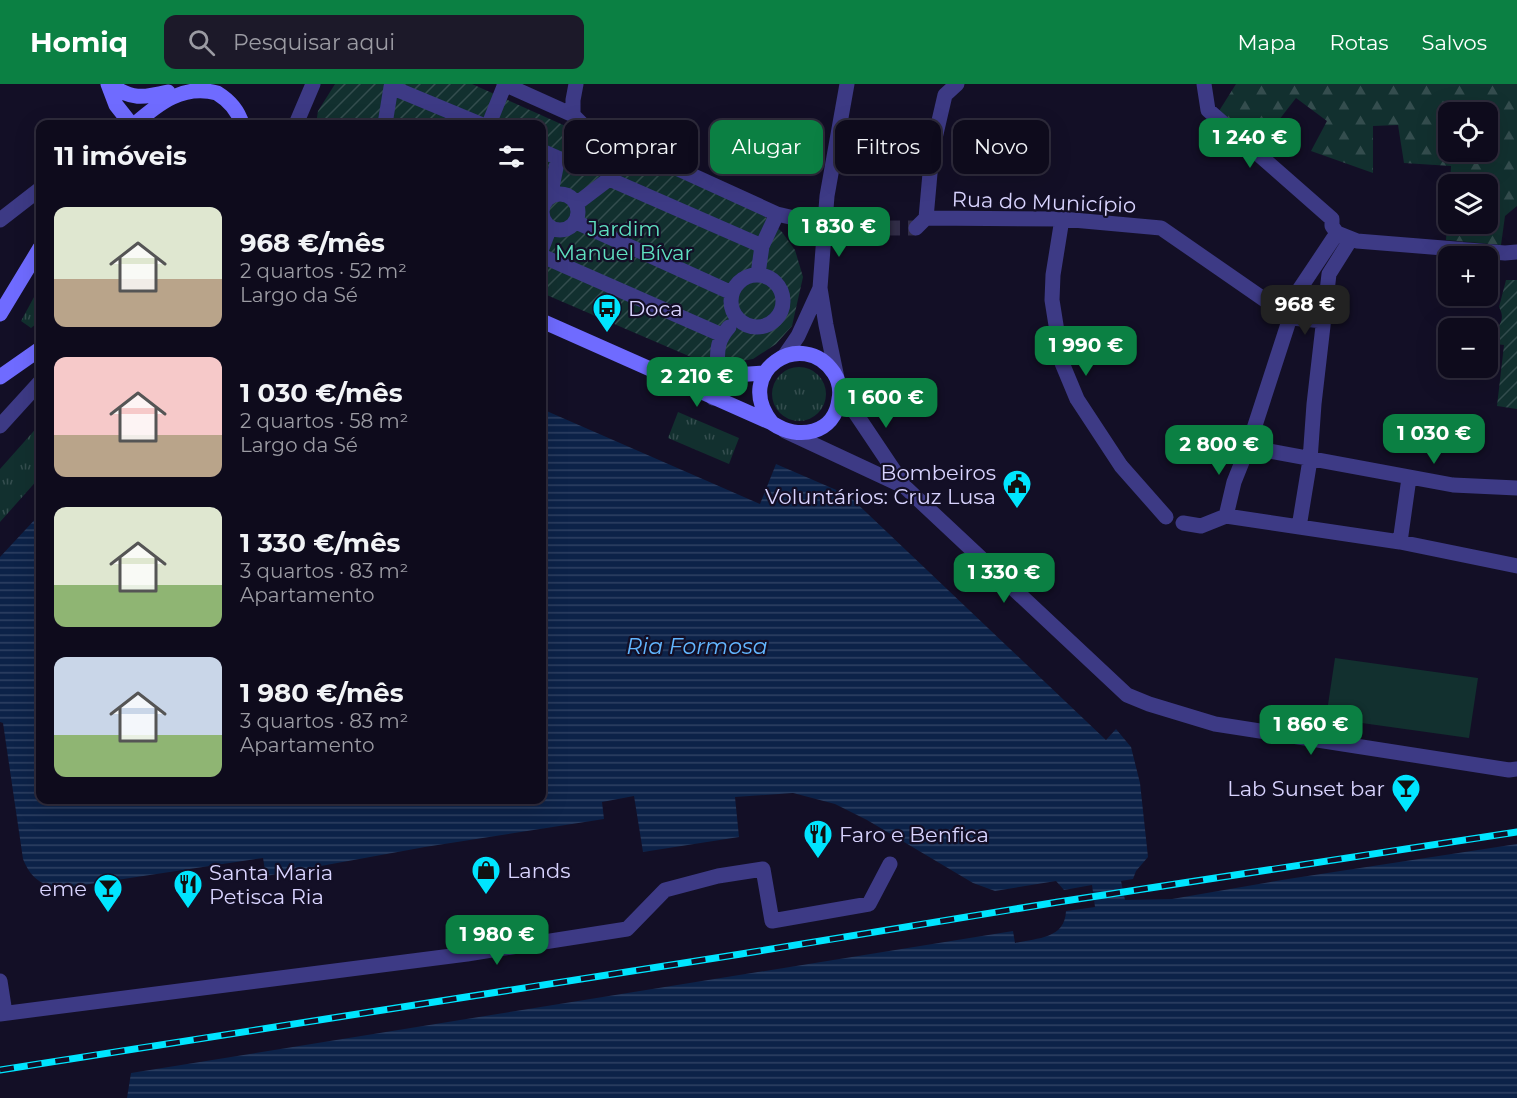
<!DOCTYPE html>
<html lang="pt">
<head>
<meta charset="utf-8">
<style>
  body { margin:0; font-family:Montserrat,sans-serif; background:#1c1929; color:#f1f3f6; height:100vh; display:flex; flex-direction:column; font-size:22px; white-space:nowrap }
  * { box-sizing:border-box; margin:0 }
  p { font-size:20px; color:#9b9ba3 }
  .icon { flex:none; width:33px; height:33px; fill:none; stroke:currentColor; stroke-width:2; stroke-linecap:round; stroke-linejoin:round }
  .map { position:relative; flex:1; overflow:hidden }
  .side { position:absolute; left:36px; top:36px; width:510px; height:684px; display:flex; flex-direction:column; background:#0e0b1c; border-radius:12px; box-shadow:0 6px 24px #0002,0 0 0 2px #2e2b3b }
  .side>* { flex:none }
  .hud { position:absolute; left:564px; top:36px; width:570px; height:54px; display:flex; gap:12px }
  .fabs { position:absolute; left:1438px; top:18px; display:grid; gap:12px }
  .fabs a { display:grid; place-items:center; width:60px; height:60px; border-radius:12px; background:#0e0b1c; box-shadow:0 6px 24px #0002,0 0 0 2px #2e2b3b; font-size:30px }
  .price { position:absolute; translate:-50% -51px; padding:0 14px; border-radius:12px; background:#0b8043; color:#fff; font-size:20px; line-height:39px; filter:drop-shadow(0 2px 3px #0008) }
  .price::after { content:''; position:absolute; left:50%; top:36px; width:18px; height:14px; margin-left:-9px; background:inherit; clip-path:polygon(0 0,100% 0,50% 100%) }
  .price.on { background:#222; color:#fff }
  ul { padding:0; list-style:none }
  li { display:flex; align-items:center; gap:18px; height:150px; padding:0 18px }
  li span { display:grid; place-items:center; flex:none; width:168px; height:120px; border-radius:12px; color:#555 }
  li>.icon { margin-inline-start:auto }
  span .icon { width:72px; height:72px; fill:#fffc; stroke-width:1 }
  li b { font-size:26px }
  h2 { display:flex; justify-content:space-between; align-items:center; height:72px; padding:0 18px; font-size:26px }
  .tag { padding:0 21px; border-radius:12px; background:#0e0b1c; box-shadow:0 6px 24px #0002,0 0 0 2px #2e2b3b; font-size:21px; line-height:54px }
  .tag.on { background:#0b8043; color:#fff }
  header { display:flex; align-items:center; gap:36px; box-sizing:border-box; height:84px; padding:0 30px; background:#0b8043; color:#fff }
  header strong { font-size:28px }
  nav { display:flex; gap:33px; margin-inline-start:auto; font-size:21px }
  .search { width:420px; height:54px; background:#1c1929; display:flex; align-items:center; gap:15px; box-sizing:border-box; padding:0 21px; border-radius:12px; color:#9b9ba3; font-size:22px }
  .map>svg:first-child { display:block }
  .grass { fill:url(#grass-tufts) }
  .forest { fill:url(#forest-firs); fill-rule:evenodd }
  .garden { fill:url(#garden-furrows) }
  .pitch { fill:#12302f }
  .water { fill:url(#water-rules) }
  .lines { fill:none; stroke-linecap:round; stroke-linejoin:round }
  .street-tunnel { stroke:#312d47; stroke-width:15; stroke-dasharray:15 8; stroke-linecap:butt }
  .street { stroke:#3d3a85; stroke-width:15 }
  .secondary { stroke:#6f6bff; stroke-width:15 }
  .rail-casing { stroke:#00e5ff; stroke-width:7 }
  .rail { stroke:#130f26; stroke-width:4.5; stroke-dasharray:14; stroke-linecap:butt }
  .labels { text-anchor:middle; dominant-baseline:central; stroke-width:4.5; stroke-linejoin:round; paint-order:stroke }
  .street-label { font-size:21px; fill:#d9d4ff; stroke:#130f26 }
  .park-label { font-size:21px; fill:#5fe0c0; stroke:#130f26 }
  .poi-label { font-size:21px; fill:#d9d4ff; stroke:#130f26; text-anchor:start }
  .water-label { font-size:22px; font-style:italic; fill:#62b6ff; stroke:#130f26 }
</style>
</head>
<body>
<header>
<strong>Homiq</strong>
<div class="search"><svg class="icon" aria-label="search" viewBox="0 0 24 24"><circle cx="10" cy="10" r="6"/><path d="M15 15l6 6"/></svg>Pesquisar aqui</div>
<nav><a>Mapa</a><a>Rotas</a><a>Salvos</a></nav>
</header>
<div class="map">
<svg width="1517" height="1014" viewBox="0 0 1517 1014">
  <defs>
    <pattern id="grass-tufts" width="24" height="20" patternUnits="userSpaceOnUse" patternTransform="scale(1.5)"><rect width="24" height="20" fill="#12302f"/><path d="M3 7l-1-3M5 7V3M7 7l1-3M15 17l-1-3M17 17v-4M19 17l1-3" fill="none" stroke="#344d4e"/></pattern>
    <pattern id="forest-firs" width="22" height="20" patternUnits="userSpaceOnUse" patternTransform="scale(1.5)"><rect width="22" height="20" fill="#12302f"/><path d="M5 1l3.5 6h-7zM16 11l3.5 6h-7z" fill="#344d4e"/></pattern>
    <pattern id="garden-furrows" width="10" height="10" patternUnits="userSpaceOnUse" patternTransform="scale(1.5)"><rect width="10" height="10" fill="#12302f"/><path d="M-1 1l2-2M0 10L10 0M9 11l2-2" fill="none" stroke="#344d4e"/></pattern>
    <pattern id="water-rules" width="6" height="5" patternUnits="userSpaceOnUse" patternTransform="scale(1.5)"><rect width="6" height="5" fill="#0c2248"/><path d="M0 2.5h6" fill="none" stroke="#2f4163"/></pattern>
  </defs>
  <rect width="100%" height="100%" fill="#130f26"/>
  <!-- grass -->
  <path class="grass" d="M40,202V237L31,244L21,237Z
    M772 310a27 27 0 1 1 54 0a27 27 0 1 1-54 0Z
    M678,328L739,354L729,380L668,354Z
    M40,340V393L0,438V385Z"/>
  <!-- forest -->
  <path class="forest" d="M1236,0H1517V122L1505,132L1501,161L1446,156L1449,113V140H1488V100H1450L1451,82L1404,79L1398,41L1373,42V89L1311,67L1327,37L1296,14L1261,59L1219,27ZM1449,28H1488V68H1449Z"/>
  <!-- garden -->
  <path class="garden" d="M335,0H472L762,130L782,148L795,166L803,193L792,242L776,260L753,275L725,280L698,276L542,209V40H316L318,27Z
    M1506,196H1517V325L1497,322L1504,261L1488,259V249H1493C1501,241 1505,234 1499,223Z"/>
  <!-- pitch -->
  <path class="pitch" d="M1335,574L1478,594L1469,654L1326,634Z"/>
  <!-- water -->
  <path class="water" d="M542,325L760,420L776,380L848,411L1106,656L1116,645L1131,663L1140,699L1148,773L1136,787L1133,795L1121,797L1125,816L1172,815L1288,795L1517,760V1014H127L131,989L1013,847L1015,859C1037,854 1065,855 1066,827L1095,823L1092,801L1064,806L1056,797L995,807L973,799L867,736L835,720L793,709L735,713L739,753L643,768L634,712L602,718L604,735L425,763L266,792L263,774L57,805C38,798 31,794 23,775L3,639L0,638V473L40,430V716H542Z"/>
  <g class="lines">
    <!-- street-tunnel -->
    <path class="street-tunnel" d="M862,144H916"/>
    <!-- street -->
    <path class="street" d="M504,0L573,31L584,42L777,130L824,141L862,144
      M1204,0L1208,26L1332,135V142L1337,149L1357,157L1505,169L1517,168
      M573,31V16L576,0
      M296,40L313,0
      M385,40L391,3L480,40
      M489,40L505,0
      M542,67L558,74L550,113
      M542 128a18 18 0 1 1 36 0a18 18 0 1 1-36 0Z
      M576,120L609,95L762,162
      M926,134L932,67L945,11L957,0
      M1062,135L1053,191L1052,216L1062,279L1077,315L1121,382L1166,433
      M0,136L40,105
      M576,138L732,209
      M916,144L926,134L1062,135L1161,144L1291,234L1324,237
      M542,164L550,143
      M542,172L722,251
      M758,190L762,162L777,130
      M731 217a26 26 0 1 1 52 0a26 26 0 1 1-52 0Z
      M785,271L798,252L820,204
      M837,294L826,241L820,204L827,112L847,0
      M840,306L905,403L1127,611L1149,620L1215,640L1509,686L1517,685
      M713,314C714,307 716,301 717,294C719,272 713,261 729,243
      M0,342L40,298
      M785,347L905,403
      M1248,363L1453,401L1517,404
      M1226,432L1234,398L1248,363L1299,206L1337,149
      M1226,432L1400,458L1517,482
      M1183,439L1201,442L1226,432
      M1299,443L1310,376L1314,320L1329,190L1351,155
      M1400,458L1409,394
      M0,897L5,929
      M0,930L467,870L627,845L665,806L718,792L763,785L772,837L869,820L890,780"/>
    <!-- secondary -->
    <path class="secondary" d="M108,0L116,21L131,40
      M110,0C131,16 143,14 168,8
      M135,40C159,19 183,0 217,9C230,17 238,26 242,40
      M0,230L40,164
      M542,237L772,339C798,357 835,350 839,315C841,305 839,297 834,289C803,242 731,288 772,339
      M664,285L706,293L764,289
      M0,293L40,265"/>
    <!-- rail casing -->
    <g class="rail-casing">
      <path id="rail" d="M0,986L741,870L1058,818L1517,748"/>
    </g>
    <!-- rail -->
    <use href="#rail" class="rail"/>
  </g>
  <!-- icons -->
  <defs>
    <g id="bus-pin" transform="scale(1.5)"><path d="M0 17L-7.5 6A9.5 9.5 0 1 1 7.5 6Z" fill="#00e5ff" stroke="#130f26"/><path d="M-5-6H5V4H4V6H2V4H-2V6H-4V4H-5ZM-3.5-4V0h7V-4ZM-3.5 1.2v1.5H-2V1.2ZM2 1.2v1.5H3.5V1.2Z" fill="#111"/></g>
    <g id="civic-pin" transform="scale(1.5)"><path d="M0 17L-7.5 6A9.5 9.5 0 1 1 7.5 6Z" fill="#00e5ff" stroke="#130f26"/><path d="M-.6-6.5H3V-4.5H.6V-3L4-1V1h2V6H-6V1h2V-1L-.6-3ZM-1.2 2.5V6h2.4V2.5Z" fill="#111"/></g>
    <g id="bar-pin" transform="scale(1.5)"><path d="M0 17L-7.5 6A9.5 9.5 0 1 1 7.5 6Z" fill="#00e5ff" stroke="#130f26"/><path d="M-6-5H6L.8 .8V4.5H3.5V6h-7V4.5H-.8V.8Z" fill="#111"/></g>
    <g id="restaurant-pin" transform="scale(1.5)"><path d="M0 17L-7.5 6A9.5 9.5 0 1 1 7.5 6Z" fill="#00e5ff" stroke="#130f26"/><path d="M-5-6h1v4h1v-4h1v4h1v-4h1v5L-1.5 .5V6h-2V.5L-5-1ZM5-6V6H3V1.5H1.5Q1.5-4 5-6Z" fill="#111"/></g>
    <g id="shop-pin" transform="scale(1.5)"><path d="M0 17L-7.5 6A9.5 9.5 0 1 1 7.5 6Z" fill="#00e5ff" stroke="#130f26"/><path d="M-5-2.5h2.3a2.7 3.5 0 0 1 5.4 0H5L5.5 6h-11ZM-1.5-2.5h3a1.5 2.3 0 0 0-3 0Z" fill="#111"/></g>
  </defs>
  <g fill-rule="evenodd">
    <use href="#bus-pin" x="607" y="224"/>
    <use href="#civic-pin" x="1017" y="400"/>
    <use href="#bar-pin" x="1406" y="704"/>
    <use href="#restaurant-pin" x="818" y="750"/>
    <use href="#shop-pin" x="486" y="786"/>
    <use href="#restaurant-pin" x="188" y="800"/>
    <use href="#bar-pin" x="108" y="804"/>
  </g>
  <g class="labels">
    <!-- street labels -->
    <g class="street-label">
      <text transform="translate(1044 118) rotate(2)">Rua do Município</text>
    </g>
    <!-- park labels -->
    <g class="park-label">
      <text x="624" y="144">Jardim<tspan x="624" dy="24">Manuel Bívar</tspan></text>
    </g>
    <!-- poi labels -->
    <g class="poi-label">
      <text x="628" y="224">Doca</text>
      <text x="996" y="388" text-anchor="end">Bombeiros<tspan x="996" dy="24">Voluntários: Cruz Lusa</tspan></text>
      <text x="1385" y="704" text-anchor="end">Lab Sunset bar</text>
      <text x="839" y="750">Faro e Benfica</text>
      <text x="507" y="786">Lands</text>
      <text x="209" y="788">Santa Maria<tspan x="209" dy="24">Petisca Ria</tspan></text>
      <text x="87" y="804" text-anchor="end">eme</text>
    </g>
    <!-- water labels -->
    <g class="water-label">
      <text x="697" y="562">Ria Formosa</text>
    </g>
  </g>
</svg>
<div class="fabs">
<a><svg class="icon" aria-label="locate" viewBox="0 0 24 24"><circle cx="12" cy="12" r="6"/><path d="M12 2v4M12 18v4M2 12h4M18 12h4"/></svg></a>
<a><svg class="icon" aria-label="layers" viewBox="0 0 24 24"><path d="M12 4l9 5-9 5-9-5zM3 14l9 5 9-5"/></svg></a>
<a>+</a>
<a>−</a>
</div>
<b class="price" style="left:1250px;top:85px">1 240 €</b>
<b class="price" style="left:839px;top:174px">1 830 €</b>
<b class="price on" style="left:1305px;top:252px">968 €</b>
<b class="price" style="left:1086px;top:293px">1 990 €</b>
<b class="price" style="left:697px;top:324px">2 210 €</b>
<b class="price" style="left:886px;top:345px">1 600 €</b>
<b class="price" style="left:1434px;top:381px">1 030 €</b>
<b class="price" style="left:1219px;top:392px">2 800 €</b>
<b class="price" style="left:1004px;top:520px">1 330 €</b>
<b class="price" style="left:1311px;top:672px">1 860 €</b>
<b class="price" style="left:497px;top:882px">1 980 €</b>
<div class="hud">
<a class="tag">Comprar</a>
<a class="tag on">Alugar</a>
<a class="tag">Filtros</a>
<a class="tag">Novo</a>
</div>
<section class="side">
<h2>11 imóveis<svg class="icon" aria-label="filters" viewBox="0 0 24 24"><path d="M4 7h16M4 17h16"/><circle cx="9" cy="7" r="2"/><circle cx="15" cy="17" r="2"/></svg></h2>
<ul>
<li><span style="background:linear-gradient(#dfe7d0 60%,#b9a48a 0)"><svg class="icon" aria-label="home" viewBox="0 0 24 24"><path d="M3 11l9-7 9 7M6 9v11h12V9"/></svg></span><div><b>968 €/mês</b><p>2 quartos · 52 m²</p><p>Largo da Sé</p></div></li>
<li><span style="background:linear-gradient(#f6c9c9 65%,#b9a48a 0)"><svg class="icon" aria-label="home" viewBox="0 0 24 24"><path d="M3 11l9-7 9 7M6 9v11h12V9"/></svg></span><div><b>1 030 €/mês</b><p>2 quartos · 58 m²</p><p>Largo da Sé</p></div></li>
<li><span style="background:linear-gradient(#dfe7d0 65%,#8fb573 0)"><svg class="icon" aria-label="home" viewBox="0 0 24 24"><path d="M3 11l9-7 9 7M6 9v11h12V9"/></svg></span><div><b>1 330 €/mês</b><p>3 quartos · 83 m²</p><p>Apartamento</p></div></li>
<li><span style="background:linear-gradient(#c9d6e8 65%,#8fb573 0)"><svg class="icon" aria-label="home" viewBox="0 0 24 24"><path d="M3 11l9-7 9 7M6 9v11h12V9"/></svg></span><div><b>1 980 €/mês</b><p>3 quartos · 83 m²</p><p>Apartamento</p></div></li>
</ul>
</section>
</div>
</body>
</html>
